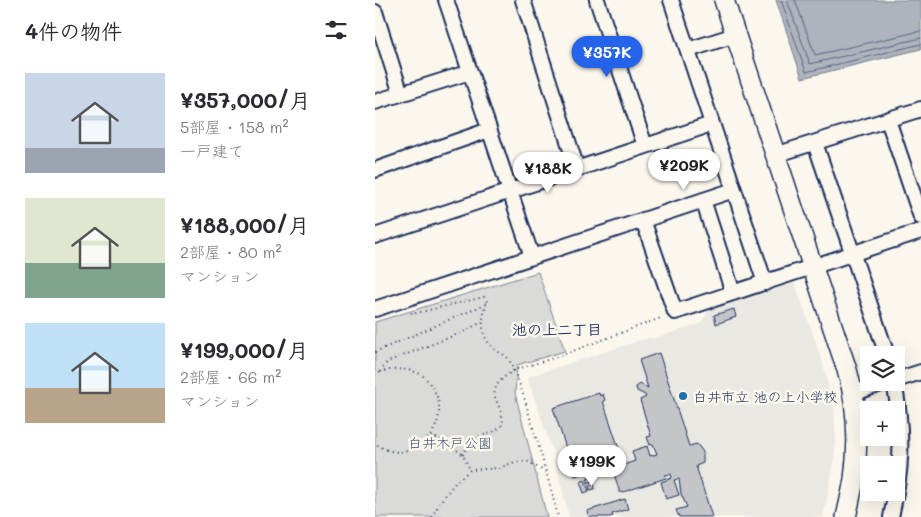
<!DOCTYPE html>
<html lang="ja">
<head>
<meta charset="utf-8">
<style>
  body { margin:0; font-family:Mali,"Klee One",sans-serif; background:#f7f7f7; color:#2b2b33; height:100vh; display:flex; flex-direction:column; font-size:19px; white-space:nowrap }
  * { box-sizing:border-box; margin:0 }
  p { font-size:16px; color:#7c7c81 }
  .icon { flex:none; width:28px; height:28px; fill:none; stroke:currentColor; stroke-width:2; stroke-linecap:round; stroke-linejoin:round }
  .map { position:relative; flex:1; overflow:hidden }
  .sheet { display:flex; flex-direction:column; background:#fff; width:375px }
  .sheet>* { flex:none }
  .tools { position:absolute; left:485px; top:346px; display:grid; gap:10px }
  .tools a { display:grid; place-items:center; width:45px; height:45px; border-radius:0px; background:#fff; box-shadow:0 5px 20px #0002; font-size:25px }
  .price { position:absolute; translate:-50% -42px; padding:0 11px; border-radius:18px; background:#fff; color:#222; font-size:16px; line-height:32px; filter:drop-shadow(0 1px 2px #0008) }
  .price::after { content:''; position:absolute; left:50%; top:30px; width:15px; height:11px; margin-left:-8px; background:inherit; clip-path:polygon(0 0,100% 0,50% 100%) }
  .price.active { background:#2563eb; color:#fff }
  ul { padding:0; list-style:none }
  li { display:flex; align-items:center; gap:15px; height:125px; padding:0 25px }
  li span { display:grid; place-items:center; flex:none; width:140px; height:100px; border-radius:0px; color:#555 }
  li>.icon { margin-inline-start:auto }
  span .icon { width:60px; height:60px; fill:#fffc; stroke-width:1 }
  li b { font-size:21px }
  h2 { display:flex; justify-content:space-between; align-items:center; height:60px; padding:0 25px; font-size:21px }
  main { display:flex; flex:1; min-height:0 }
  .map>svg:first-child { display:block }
  .built { fill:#eae8e2 }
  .green { fill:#dadad7; stroke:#7a849a }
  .water { fill:#afb3bb; stroke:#747e96 }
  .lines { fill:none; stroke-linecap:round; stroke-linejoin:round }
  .shore { stroke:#566483; stroke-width:1 }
  .building { fill:#c3c5c9; stroke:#1b2f5e }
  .street-casing { stroke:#1b2f5e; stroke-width:18 }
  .secondary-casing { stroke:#1b2f5e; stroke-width:22 }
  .path { stroke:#1b2f5e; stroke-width:2; stroke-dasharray:1 4; stroke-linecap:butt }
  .street { stroke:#fbf7ec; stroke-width:14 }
  .secondary { stroke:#fbf7ec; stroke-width:19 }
  .poi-dot { fill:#1f6fb2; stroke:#fbf7ec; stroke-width:2 }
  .labels { text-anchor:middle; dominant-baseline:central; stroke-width:5; stroke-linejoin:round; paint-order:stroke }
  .poi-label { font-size:14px; fill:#1b2f5e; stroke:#fbf7ec; text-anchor:start }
  .park-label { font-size:14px; fill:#415176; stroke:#fbf7ec }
  .neighbourhood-label { font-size:15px; font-weight:bold; fill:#1b2f5e; stroke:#fbf7ec }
</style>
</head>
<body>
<main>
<section class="sheet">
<h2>4件の物件<svg class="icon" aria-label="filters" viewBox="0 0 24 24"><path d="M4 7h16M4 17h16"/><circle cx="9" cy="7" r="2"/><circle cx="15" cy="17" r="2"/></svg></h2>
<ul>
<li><span style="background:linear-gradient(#c9d6e8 75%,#9aa5b1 0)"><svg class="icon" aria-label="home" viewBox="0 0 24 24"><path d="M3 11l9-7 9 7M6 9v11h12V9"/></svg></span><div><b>¥357,000/月</b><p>5部屋 · 158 m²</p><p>一戸建て</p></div></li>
<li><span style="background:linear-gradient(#dfe7d0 65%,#7fa58c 0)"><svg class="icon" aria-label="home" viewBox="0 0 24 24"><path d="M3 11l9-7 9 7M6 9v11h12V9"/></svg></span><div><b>¥188,000/月</b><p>2部屋 · 80 m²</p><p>マンション</p></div></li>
<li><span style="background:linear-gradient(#bfe0f5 65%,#b9a48a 0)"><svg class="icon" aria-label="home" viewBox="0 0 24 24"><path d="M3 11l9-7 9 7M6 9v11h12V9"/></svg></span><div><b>¥199,000/月</b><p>2部屋 · 66 m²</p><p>マンション</p></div></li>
</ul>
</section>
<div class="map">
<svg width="546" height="517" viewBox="0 0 546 517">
  <rect width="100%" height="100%" fill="#fbf7ec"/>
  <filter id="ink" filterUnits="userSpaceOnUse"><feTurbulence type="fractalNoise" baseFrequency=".02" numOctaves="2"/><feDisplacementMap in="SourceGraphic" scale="10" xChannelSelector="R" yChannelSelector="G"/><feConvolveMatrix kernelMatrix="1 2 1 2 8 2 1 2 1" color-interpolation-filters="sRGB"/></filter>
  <g filter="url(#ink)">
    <!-- built -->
    <path class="built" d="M420,283L447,360L459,408L461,440L458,469L448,517H194L178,452L152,377L276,337L277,339L325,324L334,310Z"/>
    <!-- green -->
    <path class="green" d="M163,272L190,351L142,365L140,393L172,517H0V322Z"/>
    <!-- water -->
    <path class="water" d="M401,0H546V49L427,78Z"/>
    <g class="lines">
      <!-- shore -->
      <path class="shore" d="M406,0L431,72L546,44
        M412,0L435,64L546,38
        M420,0L440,55L546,31"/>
    </g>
    <!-- building -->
    <path class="building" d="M359,309L361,317L341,324L339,315Z
      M284,353L314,446L322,444L328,452V463L321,466L337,517H304L301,510L312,507L306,494L304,479L299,480L304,495L291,499L286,482L297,478L296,474L290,475L291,478L245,493L236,464L200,476L178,408L224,393L225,396L228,394L230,400L228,401L244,449L241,450L246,466L260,461L257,451L272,446L275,456L282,454L278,444L275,445L272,437L276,436L265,400L271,397L270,395L262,391L261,387L265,384L273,388L264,360Z
      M217,477L218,481L213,483L212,479Z
      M210,480L214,491L209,493L205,482Z
      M219,484L220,489L215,490L214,486Z
      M250,499L253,509L237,514L238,516L234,517H214L212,511Z"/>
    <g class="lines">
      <!-- street casing -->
      <g class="street-casing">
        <path id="street" d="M71,0L157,257
          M148,0L202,169
          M222,0L270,146
          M296,0L390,283
          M0,12L26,94
          M313,50L360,35
          M0,102L95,72
          M513,120L546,217
          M440,143L512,355
          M400,155L546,109
          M0,170L114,130
          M328,200L358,293
          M268,220L300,312L546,231
          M0,236L337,124
          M0,309L359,190
          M521,380L546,372
          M519,382C526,418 528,456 521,492
          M479,393L512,382
          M516,517L521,492"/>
      </g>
      <!-- secondary casing -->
      <g class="secondary-casing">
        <path id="secondary" d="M349,0L472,370C482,404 484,443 479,479C477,491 474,504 471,517"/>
      </g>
      <!-- path -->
      <path class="path" d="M111,303C107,320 104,335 119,349C123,353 131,354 134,360C144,379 150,400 156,421C166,453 175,485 183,517
        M0,352L113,303L109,297L37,314L36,311
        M5,372L12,362L88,332L107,322
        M0,375C9,369 26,368 37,371C47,373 52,379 57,387C82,424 36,472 0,443
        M56,436L73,443L88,455L95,470
        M88,455C102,426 113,442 128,424L127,414L119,395L121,386L128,378L139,370L182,357L288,317
        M0,507L1,517
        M57,517L65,502L80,483L95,470L124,468L140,462L152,461L172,473"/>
      <!-- street -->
      <use href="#street" class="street"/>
      <!-- secondary -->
      <use href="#secondary" class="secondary"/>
    </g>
  </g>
  <!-- markers -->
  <circle class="poi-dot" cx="308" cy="396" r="5"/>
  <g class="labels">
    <!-- poi labels -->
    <g class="poi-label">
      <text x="318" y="396">白井市立 池の上小学校</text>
    </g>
    <!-- park labels -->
    <g class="park-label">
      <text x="75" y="442">白井木戸公園</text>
    </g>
    <!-- neighbourhood labels -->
    <g class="neighbourhood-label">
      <text x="182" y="329">池の上二丁目</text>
    </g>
  </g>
</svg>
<div class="tools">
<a><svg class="icon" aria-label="layers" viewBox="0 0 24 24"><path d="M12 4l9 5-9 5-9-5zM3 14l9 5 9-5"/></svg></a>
<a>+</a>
<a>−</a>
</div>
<b class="price active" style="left:232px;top:78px">¥357K</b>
<b class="price" style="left:309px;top:191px">¥209K</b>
<b class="price" style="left:173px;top:194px">¥188K</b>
<b class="price" style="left:217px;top:487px">¥199K</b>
</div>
</main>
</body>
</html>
